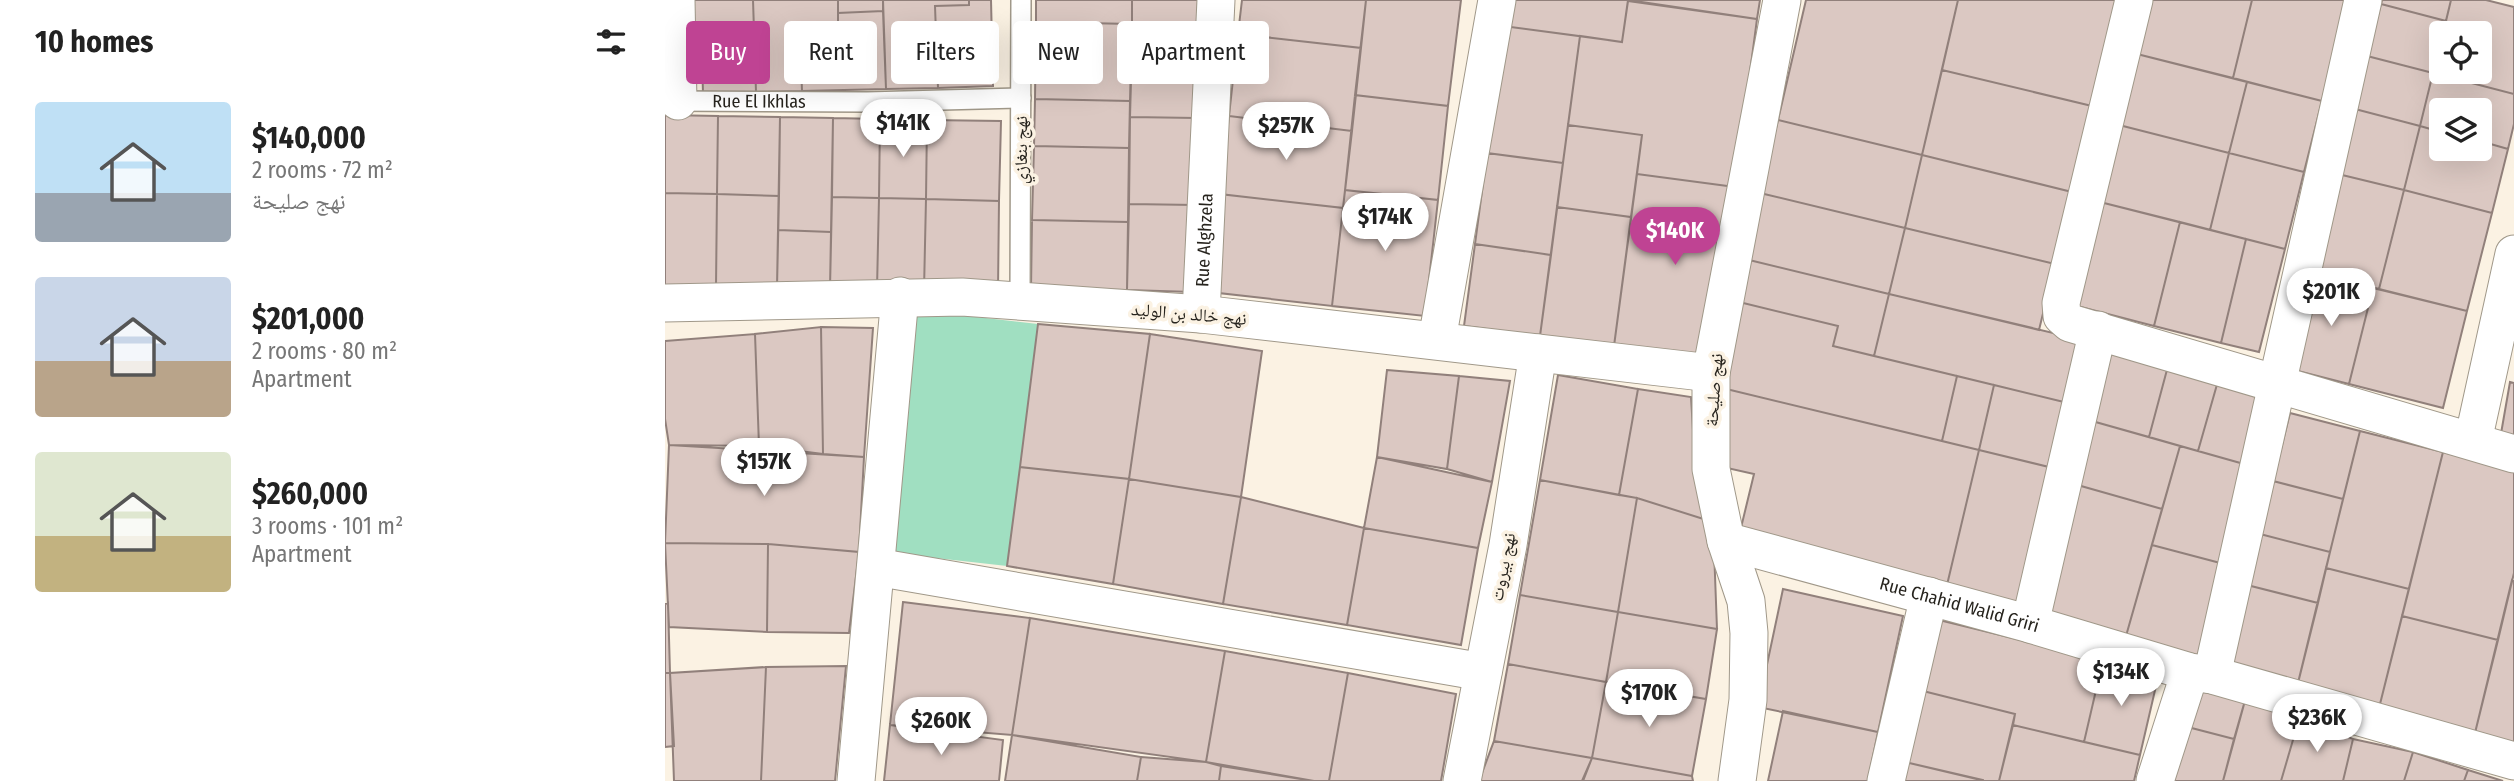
<!DOCTYPE html>
<html lang="en">
<head>
<meta charset="utf-8">
<style>
  body { margin:0; font-family:"Fira Sans Condensed","Noto Naskh Arabic",sans-serif; background:#f6f6f6; color:#222; height:100vh; display:flex; flex-direction:column; font-size:26px; white-space:nowrap }
  * { box-sizing:border-box; margin:0 }
  p { font-size:23px; color:#767676 }
  .icon { flex:none; width:38px; height:38px; fill:none; stroke:currentColor; stroke-width:2; stroke-linecap:round; stroke-linejoin:round }
  .map { position:relative; flex:1; overflow:hidden }
  .side { display:flex; flex-direction:column; background:#fff; width:665px }
  .side>* { flex:none }
  .top-card { position:absolute; left:21px; top:21px; width:665px; height:63px; display:flex; gap:14px }
  .buttons { position:absolute; left:1764px; top:21px; display:grid; gap:14px }
  .buttons a { display:grid; place-items:center; width:63px; height:63px; border-radius:7px; background:#fff; box-shadow:0 7px 28px #0002; font-size:35px }
  .price { position:absolute; translate:-50% -60px; padding:0 16px; border-radius:24px; background:#fff; color:#222; font-size:23px; line-height:46px; filter:drop-shadow(0 2px 4px #0008) }
  .price::after { content:''; position:absolute; left:50%; top:42px; width:21px; height:16px; margin-left:-10px; background:inherit; clip-path:polygon(0 0,100% 0,50% 100%) }
  .price.active { background:#bf4393; color:#fff }
  ul { padding:0; list-style:none }
  li { display:flex; align-items:center; gap:21px; height:175px; padding:0 35px }
  li span { display:grid; place-items:center; flex:none; width:196px; height:140px; border-radius:7px; color:#555 }
  li>.icon { margin-inline-start:auto }
  span .icon { width:84px; height:84px; fill:#fffc; stroke-width:1 }
  li b { font-size:30px }
  h2 { display:flex; justify-content:space-between; align-items:center; height:84px; padding:0 35px; font-size:30px }
  .pill { padding:0 24px; border-radius:7px; background:#fff; box-shadow:0 7px 28px #0002; font-size:24px; line-height:63px }
  .pill.active { background:#bf4393; color:#fff }
  main { display:flex; flex:1; min-height:0 }
  .map>svg:first-child { display:block }
  .green { fill:#a0dfc1 }
  .building { fill:#dbc8c2; stroke:#91807b; stroke-width:2 }
  .lines { fill:none; stroke-linecap:round; stroke-linejoin:round }
  .lane-casing { stroke:#a09889; stroke-width:22 }
  .street-casing { stroke:#a09889; stroke-width:39 }
  .lane { stroke:#fff; stroke-width:19 }
  .street { stroke:#fff; stroke-width:37 }
  .labels { text-anchor:middle; dominant-baseline:central; stroke-width:7; stroke-linejoin:round; paint-order:stroke }
  .street-label { font-size:18px; fill:#27241e; stroke:#fbf2e3 }
</style>
</head>
<body>
<main>
<section class="side">
<h2>10 homes<svg class="icon" aria-label="filters" viewBox="0 0 24 24"><path d="M4 7h16M4 17h16"/><circle cx="9" cy="7" r="2"/><circle cx="15" cy="17" r="2"/></svg></h2>
<ul>
<li><span style="background:linear-gradient(#bfe0f5 65%,#9aa5b1 0)"><svg class="icon" aria-label="home" viewBox="0 0 24 24"><path d="M3 11l9-7 9 7M6 9v11h12V9"/></svg></span><div><b>$140,000</b><p>2 rooms · 72 m²</p><p>نهج صليحة</p></div></li>
<li><span style="background:linear-gradient(#c9d6e8 60%,#b9a48a 0)"><svg class="icon" aria-label="home" viewBox="0 0 24 24"><path d="M3 11l9-7 9 7M6 9v11h12V9"/></svg></span><div><b>$201,000</b><p>2 rooms · 80 m²</p><p>Apartment</p></div></li>
<li><span style="background:linear-gradient(#dfe7d0 60%,#c2b280 0)"><svg class="icon" aria-label="home" viewBox="0 0 24 24"><path d="M3 11l9-7 9 7M6 9v11h12V9"/></svg></span><div><b>$260,000</b><p>3 rooms · 101 m²</p><p>Apartment</p></div></li>
</ul>
</section>
<div class="map">
<svg width="1849" height="781" viewBox="0 0 1849 781">
  <rect width="100%" height="100%" fill="#fbf2e3"/>
  <!-- green -->
  <path class="green" d="M251,310L373,324L342,566L226,553Z"/>
  <!-- building -->
  <path class="building" d="M19,0H88L91,92L38,93L36,22H20Z
    M88,0H173V37L135,38L137,91L91,92Z
    M173,0H218V11L173,13Z
    M218,0H304V5L270,6L273,88L221,89Z
    M304,0H326L328,86L273,88L270,6L304,5Z
    M371,0H467V24L371,22Z
    M467,0H533L532,46L467,45Z
    M577,0H701L696,48L573,34Z
    M701,0H796L783,106L690,95Z
    M847,0H963L957,42L838,26Z
    M963,0H1095L1092,19Z
    M1141,0H1293L1257,155L1113,120Z
    M1293,0H1452L1427,106L1277,70Z
    M1485,0H1587L1568,78L1472,54Z
    M1587,0H1682L1657,101L1568,78Z
    M1717,0H1786L1781,21L1716,4Z
    M1786,0H1821L1849,7V94L1768,73L1776,40V72H1815V33H1778Z
    M963,1L1092,19L1070,187L972,174L977,135L903,125L915,36L957,42Z
    M1716,4L1781,21L1776,33L1768,73L1702,56Z
    M218,11L221,89L137,91L135,38L173,37V13Z
    M371,22L467,24L465,101L370,99Z
    M838,26L915,36L898,163L822,153Z
    M573,34L696,48L687,131L564,116Z
    M467,45L532,46L531,118L465,117Z
    M1472,54L1582,82L1564,153L1454,125Z
    M1702,56L1768,73L1755,126L1690,109Z
    M1277,70L1427,106L1407,192L1257,155Z
    M1768,73L1849,94V124L1843,149L1815,141V110H1776V132L1755,126Z
    M1582,82L1657,101L1639,172L1564,153Z
    M690,95L783,106L773,200L680,190Z
    M370,99L465,101L464,148L369,146Z
    M1690,109L1755,126L1739,190L1673,174Z
    M0,115L53,116L52,194L0,193Z
    M53,116L115,117L114,196L52,194Z
    M564,116L687,131L678,208L555,194Z
    M115,117L168,118L166,232L113,230Z
    M465,117L531,118L530,205L464,204Z
    M168,118L215,119L214,198L167,197Z
    M215,119L262,120L261,199L214,198Z
    M262,120L336,121L334,201L261,199Z
    M1113,120L1257,155L1240,228L1095,193Z
    M903,125L977,135L966,217L892,207Z
    M1454,125L1564,153L1545,230L1435,202Z
    M1755,126L1776,132V149H1815V141L1843,149L1827,213L1739,190Z
    M369,146L464,148L463,222L367,220Z
    M822,153L898,163L886,255L810,244Z
    M1564,153L1639,172L1620,249L1545,230Z
    M1257,155L1407,192L1390,264L1240,228Z
    M972,174L1070,187L1047,360L949,346Z
    M1673,174L1739,190L1714,289L1648,272Z
    M680,190L773,200L760,316L667,306Z
    M1739,190L1827,213L1802,311L1714,289Z
    M0,193L52,194L51,286L0,285Z
    M1095,193L1240,228L1224,294L1080,259Z
    M52,194L114,196L112,287L51,286Z
    M555,194L678,208L667,306L545,292Z
    M167,197L214,198L212,289L165,288Z
    M214,198L261,199L259,290L212,289Z
    M261,199L334,201L333,291L259,290Z
    M1435,202L1515,222L1489,326L1408,305Z
    M464,204L530,205L528,292L462,290Z
    M892,207L966,217L949,346L875,336Z
    M367,220L463,222L462,290L366,289Z
    M1515,222L1581,239L1556,343L1489,326Z
    M1240,228L1390,264L1374,330L1224,294Z
    M113,230L166,232L165,288L112,287Z
    M1581,239L1620,249L1594,352L1556,343Z
    M810,244L886,255L875,336L799,326Z
    M1080,259L1224,294L1209,356L1168,346L1173,326L1070,301Z
    M1648,272L1708,288L1684,384L1625,369Z
    M1708,288L1802,311L1778,408L1684,384Z
    M1224,294L1418,340L1403,403L1209,356Z
    M1070,301L1173,326L1168,346L1292,376L1277,441L1049,386Z
    M373,324L485,334L464,479L355,467Z
    M156,327L208,328L199,457L158,454Z
    M156,327L158,454L94,446L90,334Z
    M90,334L94,446L4,445L0,419V341Z
    M485,334L597,351L576,497L464,479Z
    M1446,351L1503,366L1484,437L1427,421Z
    M1503,366L1553,381L1533,451L1484,437Z
    M722,370L794,376L782,469L712,457Z
    M893,375L973,389L954,495L875,480Z
    M794,376L845,381L827,482L782,469Z
    M1292,376L1329,385L1314,450L1277,441Z
    M1553,381L1605,396L1586,466L1533,451Z
    M1845,382L1849,383V448L1834,445Z
    M1329,385L1403,403L1388,468L1314,450Z
    M1049,386L1314,450L1282,585L1074,536L1089,474L1062,468Z
    M973,389L1026,397L1030,463L1048,522L972,498L954,495Z
    M1625,413L1695,431L1678,499L1608,481Z
    M1427,421L1515,446L1497,509L1409,484Z
    M1695,431L1778,452L1744,589L1661,568Z
    M4,445L199,457L194,552L103,544L0,543Z
    M1515,446L1586,466L1559,564L1487,545Z
    M1314,450L1388,468L1356,603L1282,585Z
    M1778,452L1849,470V573L1833,640L1737,616Z
    M712,457L827,482L813,548L699,528Z
    M355,467L464,479L448,584L342,566Z
    M464,479L576,497L558,604L448,584Z
    M875,480L972,498L953,612L855,595Z
    M1608,481L1678,499L1665,552L1595,534Z
    M1409,484L1497,509L1461,636L1374,611Z
    M576,497L699,528L682,625L558,604Z
    M972,498L1048,522L1052,629L953,612Z
    M699,528L813,548L796,645L682,625Z
    M1595,534L1665,552L1653,603L1582,585Z
    M0,543L103,544L102,632L4,627Z
    M103,544L194,552L184,633L102,632Z
    M1487,545L1559,564L1533,656L1461,636Z
    M1661,568L1744,589L1713,712L1631,691Z
    M1847,580L1849,581V747L1809,737Z
    M1582,585L1653,603L1631,691L1560,674Z
    M1118,589L1238,616L1213,732L1093,707Z
    M855,595L953,612L941,682L843,664Z
    M238,602L365,618L347,735L225,725Z
    M3,603L5,673H0V604Z
    M953,612L1052,629L1041,699L941,682Z
    M1737,616L1833,640L1809,737L1713,712Z
    M365,618L560,651L541,762L347,735Z
    M1274,620L1438,660L1419,742L1348,725L1350,714L1258,691Z
    M560,651L683,673L664,781H649L541,762Z
    M1438,660L1494,673L1475,755L1419,742Z
    M843,664L941,682L927,758L829,741Z
    M181,666L170,781H96L101,667Z
    M101,667L96,781H9L5,673Z
    M0,673H5L9,746L0,747Z
    M683,673L791,694L776,781H664Z
    M941,682L1041,699L1027,776L927,758Z
    M1529,683L1581,697L1569,739L1515,725Z
    M1258,691L1350,714L1334,781H1320L1240,762Z
    M1581,697L1635,716L1616,781H1558Z
    M1118,711L1213,732L1203,781H1103Z
    M1635,716L1688,739L1678,781H1616Z
    M225,725L338,740L334,781H219Z
    M1348,725L1475,755L1469,781H1334Z
    M1515,725L1569,739L1558,781H1500Z
    M347,735L476,757L472,781H340Z
    M1688,739L1748,752L1739,781H1678Z
    M829,741L927,758L917,781H814Z
    M1748,752L1803,770L1799,781H1739Z
    M476,757L541,762L556,766L554,781H472Z
    M927,758L1027,776L1028,781H918Z
    M1240,762L1318,780V781H1236Z
    M556,766L648,781H554Z
    M1803,770L1838,781H1799Z"/>
  <g class="lines">
    <!-- lane casing -->
    <g class="lane-casing">
      <g id="lane">
        <path id="s1" d="M5,101L202,102L356,98"/>
        <path d="M355,300L356,0"/>
      </g>
    </g>
    <!-- street casing -->
    <g class="street-casing">
      <g id="street">
        <path d="M11,0L13,101"/>
        <path d="M1469,0L1396,303L1397,316L1405,323L1849,454"/>
        <path d="M0,303L297,297L536,314L1046,373"/>
        <path id="s2" d="M536,314L551,0"/>
        <path d="M772,340L832,0"/>
        <path d="M1808,441L1849,254"/>
        <path id="s3" d="M1061,541L1365,624L1525,672L1547,675L1849,761"/>
        <path d="M211,567L818,672"/>
        <path d="M1365,624L1433,330"/>
        <path d="M1547,675L1698,0"/>
        <path d="M191,781L235,296"/>
        <path d="M797,781L843,545L873,353"/>
        <path d="M1072,781L1083,700L1084,633L1081,601L1061,541L1046,469V373L1117,0"/>
        <path d="M1221,781L1264,596"/>
        <path d="M1490,781L1525,672"/>
      </g>
    </g>
    <!-- lane -->
    <use href="#lane" class="lane"/>
    <!-- street -->
    <use href="#street" class="street"/>
  </g>
  <g class="labels">
    <!-- street labels -->
    <g class="street-label">
      <text stroke="none"><textPath href="#s1" startOffset="89">Rue El Ikhlas</textPath></text>
      <text transform="translate(356 150) rotate(-90)">نهج بنغازي</text>
      <text stroke="none"><textPath href="#s2" startOffset="74">Rue Alghzela</textPath></text>
      <text transform="translate(524 314) rotate(5)">نهج خالد بن الوليد</text>
      <text transform="translate(1049 390) rotate(-86)">نهج صليحة</text>
      <text transform="translate(838 567) rotate(-79)">نهج بيروت</text>
      <text stroke="none"><textPath href="#s3" startOffset="242">Rue Chahid Walid Griri</textPath></text>
    </g>
  </g>
</svg>
<div class="buttons">
<a><svg class="icon" aria-label="locate" viewBox="0 0 24 24"><circle cx="12" cy="12" r="6"/><path d="M12 2v4M12 18v4M2 12h4M18 12h4"/></svg></a>
<a><svg class="icon" aria-label="layers" viewBox="0 0 24 24"><path d="M12 4l9 5-9 5-9-5zM3 14l9 5 9-5"/></svg></a>
</div>
<b class="price" style="left:238px;top:159px">$141K</b>
<b class="price" style="left:621px;top:162px">$257K</b>
<b class="price" style="left:720px;top:253px">$174K</b>
<b class="price active" style="left:1010px;top:267px">$140K</b>
<b class="price" style="left:1666px;top:328px">$201K</b>
<b class="price" style="left:99px;top:498px">$157K</b>
<b class="price" style="left:1456px;top:708px">$134K</b>
<b class="price" style="left:984px;top:729px">$170K</b>
<b class="price" style="left:1652px;top:754px">$236K</b>
<b class="price" style="left:276px;top:757px">$260K</b>
<div class="top-card">
<a class="pill active">Buy</a>
<a class="pill">Rent</a>
<a class="pill">Filters</a>
<a class="pill">New</a>
<a class="pill">Apartment</a>
</div>
</div>
</main>
</body>
</html>
